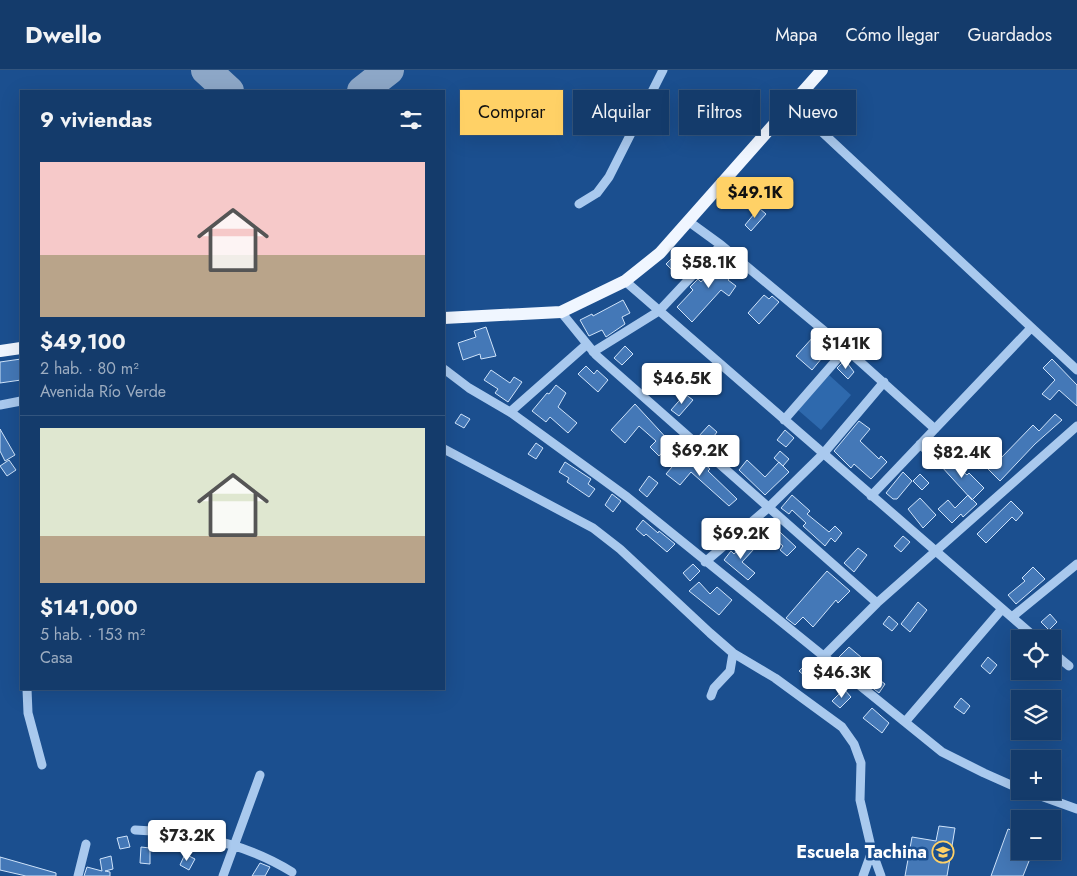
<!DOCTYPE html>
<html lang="es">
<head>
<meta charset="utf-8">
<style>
  body { margin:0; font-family:Jost,sans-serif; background:#1d4271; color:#f1f3f6; height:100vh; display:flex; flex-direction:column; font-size:19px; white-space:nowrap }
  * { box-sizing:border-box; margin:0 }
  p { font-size:16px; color:#9dadc1 }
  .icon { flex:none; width:28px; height:28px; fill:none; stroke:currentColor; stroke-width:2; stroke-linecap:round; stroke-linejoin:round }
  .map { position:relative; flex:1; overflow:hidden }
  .panel { position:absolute; left:20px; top:20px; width:425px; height:600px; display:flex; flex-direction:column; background:#143b6b; border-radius:0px; box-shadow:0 5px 20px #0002,0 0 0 1px #33557e }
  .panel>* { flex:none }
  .guide { position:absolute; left:460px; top:20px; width:475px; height:45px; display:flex; gap:10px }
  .controls { position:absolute; left:1011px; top:560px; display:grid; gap:10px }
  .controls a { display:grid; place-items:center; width:50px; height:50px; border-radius:0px; background:#143b6b; box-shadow:0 5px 20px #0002,0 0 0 1px #33557e; font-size:25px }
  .price { position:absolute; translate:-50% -42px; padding:0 11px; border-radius:5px; background:#fff; color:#222; font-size:16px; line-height:32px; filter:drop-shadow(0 1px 2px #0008) }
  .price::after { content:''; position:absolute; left:50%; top:30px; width:15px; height:11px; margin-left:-8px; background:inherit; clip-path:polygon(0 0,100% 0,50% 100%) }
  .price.active { background:#ffd166; color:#111 }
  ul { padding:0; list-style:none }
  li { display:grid; align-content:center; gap:10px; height:265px; padding:0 20px }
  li+li { border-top:1px solid #33557e }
  li span { display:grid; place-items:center; height:155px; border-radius:0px; color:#555 }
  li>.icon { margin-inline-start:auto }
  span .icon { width:90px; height:90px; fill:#fffc; stroke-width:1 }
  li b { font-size:21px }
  h2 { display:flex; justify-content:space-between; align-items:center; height:60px; padding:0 20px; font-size:21px }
  .tag { padding:0 18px; border-radius:0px; background:#143b6b; box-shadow:0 5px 20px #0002,0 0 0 1px #33557e; font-size:18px; line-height:45px }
  .tag.active { background:#ffd166; color:#111 }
  header { display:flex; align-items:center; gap:30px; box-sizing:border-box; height:70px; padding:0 25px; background:#143b6b; border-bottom:1px solid #33557e }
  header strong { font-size:24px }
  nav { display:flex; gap:28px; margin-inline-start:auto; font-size:18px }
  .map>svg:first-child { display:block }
  .green { fill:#2e69ad }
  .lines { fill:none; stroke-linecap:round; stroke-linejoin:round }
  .taxiway { stroke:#8da7c7; stroke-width:30 }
  .building { fill:#4478b7; stroke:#cfe3fa }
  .minor { stroke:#a9c9ee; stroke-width:9 }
  .major { stroke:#f0f6ff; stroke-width:12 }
  .labels { text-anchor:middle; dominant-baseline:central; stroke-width:5; stroke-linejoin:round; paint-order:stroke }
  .poi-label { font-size:18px; font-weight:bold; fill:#fff; stroke:#1b4f8f; text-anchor:end }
</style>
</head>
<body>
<header>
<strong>Dwello</strong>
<nav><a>Mapa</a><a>Cómo llegar</a><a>Guardados</a></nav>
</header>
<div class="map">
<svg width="1077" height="806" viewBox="0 0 1077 806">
  <rect width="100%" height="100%" fill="#1b4f8f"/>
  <!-- green -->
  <path class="green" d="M829,305L851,325L821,360L798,340Z"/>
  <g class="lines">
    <!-- taxiway -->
    <path class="taxiway" d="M206,0L229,21
      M362,21L389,0"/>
  </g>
  <!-- building -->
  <path class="building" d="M759,138L766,144L751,161L745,155Z
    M674,186L689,200L681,209L666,194Z
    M725,187L738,198L728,210L736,216L729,226L721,220L692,252L677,237L693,220L690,217L698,209L701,212L713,198L715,199Z
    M764,225L769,229L772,226L779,232L759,254L748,243Z
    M623,230L630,243L622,247L625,254L606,267L602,260L589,266L580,250L592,244L593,246Z
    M486,257L496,286L481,289L480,284L463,290L458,273L476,267L474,261Z
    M814,266L826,277L819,285L822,288L812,300L796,286Z
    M625,276L633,284L622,295L614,288Z
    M21,289V310L0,313V292Z
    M1052,289L1077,315V336L1059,320L1050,330L1042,324L1055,310L1043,298Z
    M845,290L854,302L848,309L837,298Z
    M586,296L594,304L597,300L608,310L598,322L578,304Z
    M670,298L679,306L671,315L662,307Z
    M491,300L510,313L514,307L522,312L508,332L495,323L498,319L484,310Z
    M556,315L566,323L558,337L577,353L568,363L550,347L546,352L532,341L547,323L549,324Z
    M685,324L693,330L679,346L671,340Z
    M635,334L671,373L659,386L650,377L656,371L639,356L625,373L611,360Z
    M461,344L470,349L464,358L455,353Z
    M1055,344L1062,350L1035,374L1000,411L987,398L998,386L1000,389L1033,355L1039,361Z
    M859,351L870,359L860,371L879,389L881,386L887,392L871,409L854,394L851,398L834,381Z
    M709,355L717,362L708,374L698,367Z
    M0,359L15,385L5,391L0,381Z
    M785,360L794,368L786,377L777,370Z
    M536,373L543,378L536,389L528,384Z
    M780,381L789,389L783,396L774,388Z
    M684,383L697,395L701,391L710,399L708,401L737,429L729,436L691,402L680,415L666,404Z
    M946,386L967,405L969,403L984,418L972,430L941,396Z
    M9,390L16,400L7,406L0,396Z
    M747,390L765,407L779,392L789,402L765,425L739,400Z
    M565,392L591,409L588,414L595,419L589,427L567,412L569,408L559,402Z
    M903,402L912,411L897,429H893L886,423Z
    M920,404L929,413L922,420L913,411Z
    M649,406L658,413L647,427L639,420Z
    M612,424L621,431L613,442L605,435Z
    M792,425L810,441L807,444L829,462L835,456L842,463L835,472L831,468L825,476L803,456L806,453L792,440L789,444L781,438Z
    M968,425L977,434L963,447L961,444L952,453L938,439L948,430L955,438Z
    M920,428L936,445L923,458L908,439Z
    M1011,431L1023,443L1016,451L1012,447L986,473L977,464Z
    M643,450L658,463L659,461L675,474L667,482L646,464L644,466L636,459Z
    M725,450L734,458L710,480L702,473Z
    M767,450L796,477L787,486L780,480L783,476L768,463L766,465L758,459Z
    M903,466L910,472L901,482L894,476Z
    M746,471L754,479L742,492L755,503L748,510L724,490L731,481L734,484Z
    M858,478L867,485L854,502L844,493Z
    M693,494L700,501L690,511L683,503Z
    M1033,497L1045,509L1016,534L1008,525L1025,511L1022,508Z
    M827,501L850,521L838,533L836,530L813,557L803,547L795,555L786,548Z
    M699,512L710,524L717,517L732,530L719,545L689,521Z
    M918,532L927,540L910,562L901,554Z
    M1050,544L1057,552L1049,560L1041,552Z
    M889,546L898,554L892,561L883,554Z
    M849,577L868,593L857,605L837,589Z
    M988,587L997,595L990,604L981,596Z
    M808,592L816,600L807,608L799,601Z
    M877,608L885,614L879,623L870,616Z
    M844,619L851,627L840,638L832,631Z
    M961,628L970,636L964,644L954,637Z
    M872,638L889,653L882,663L863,648Z
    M939,756L955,758L947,806H905L912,767L936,771Z
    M1008,759L1020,763V781H1033L1023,806H991Z
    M127,766L130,777L120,779L117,768Z
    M141,777L150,778V794L140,793Z
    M185,784L195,789L189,800L180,795Z
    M111,786L113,799L105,801L110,802V806H84L87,797L102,801L100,789Z
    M0,787L56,803V806H26L0,800Z
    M260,793L270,797L265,806H252Z"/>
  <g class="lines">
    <!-- minor -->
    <path class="minor" d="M792,34L1077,300
      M579,134L597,123L609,107L663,0
      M688,151L721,175
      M625,211L1037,569
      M561,242L596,285L877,533
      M593,282L659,241L721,175L846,279L935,359
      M444,299L469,318L510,342L627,427L942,682L984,703L1020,719
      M0,335L21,331
      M510,342L586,275
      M784,350L846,279
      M920,374L938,391
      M444,379L593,458L620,479L710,563L733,583L775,608L842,657L854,674L861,693L860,730L872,781L881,806
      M871,426L1031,258
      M705,492L768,438L823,384L884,312
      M1012,547L1077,494
      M1052,582L1069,596
      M823,587L877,533L1077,356
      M27,619L28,643L42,695
      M711,626L714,618L730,601L733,583
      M905,652L1002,539
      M1027,721L1077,739
      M135,760C188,762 246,773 292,802
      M78,806L86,774
      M223,806L260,705
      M863,806L872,781"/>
    <!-- major -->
    <path class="major" d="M444,248L561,242L625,211L660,183L822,0
      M0,281L21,278"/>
  </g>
  <!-- icons -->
  <defs>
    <g id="school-ring" transform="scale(1.125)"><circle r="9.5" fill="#1b4f8f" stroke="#ffd166" stroke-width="1.5"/><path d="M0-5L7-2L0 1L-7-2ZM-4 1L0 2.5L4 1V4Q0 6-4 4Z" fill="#ffd166"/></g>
  </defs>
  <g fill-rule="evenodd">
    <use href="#school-ring" x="943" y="782"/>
  </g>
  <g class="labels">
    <!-- poi labels -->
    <g class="poi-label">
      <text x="927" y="782">Escuela Tachina</text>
    </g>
  </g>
</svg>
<div class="controls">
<a><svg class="icon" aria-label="locate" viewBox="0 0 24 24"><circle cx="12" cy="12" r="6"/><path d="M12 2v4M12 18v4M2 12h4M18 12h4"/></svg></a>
<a><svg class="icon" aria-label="layers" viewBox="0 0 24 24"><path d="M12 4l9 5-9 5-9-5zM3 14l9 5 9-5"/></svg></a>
<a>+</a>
<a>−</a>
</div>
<b class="price active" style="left:755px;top:149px">$49.1K</b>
<b class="price" style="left:709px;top:219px">$58.1K</b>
<b class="price" style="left:846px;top:300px">$141K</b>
<b class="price" style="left:682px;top:335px">$46.5K</b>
<b class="price" style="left:700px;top:407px">$69.2K</b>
<b class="price" style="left:962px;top:409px">$82.4K</b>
<b class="price" style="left:741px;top:490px">$69.2K</b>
<b class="price" style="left:842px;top:629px">$46.3K</b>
<b class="price" style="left:187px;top:792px">$73.2K</b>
<div class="guide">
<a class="tag active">Comprar</a>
<a class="tag">Alquilar</a>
<a class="tag">Filtros</a>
<a class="tag">Nuevo</a>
</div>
<section class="panel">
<h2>9 viviendas<svg class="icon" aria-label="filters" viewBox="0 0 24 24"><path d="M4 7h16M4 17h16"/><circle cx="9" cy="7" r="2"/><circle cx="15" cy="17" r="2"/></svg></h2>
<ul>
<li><span style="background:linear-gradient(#f6c9c9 60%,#b9a48a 0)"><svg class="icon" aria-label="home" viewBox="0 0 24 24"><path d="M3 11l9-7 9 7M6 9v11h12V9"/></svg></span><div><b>$49,100</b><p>2 hab. · 80 m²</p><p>Avenida Río Verde</p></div></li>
<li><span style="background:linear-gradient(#dfe7d0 70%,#b9a48a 0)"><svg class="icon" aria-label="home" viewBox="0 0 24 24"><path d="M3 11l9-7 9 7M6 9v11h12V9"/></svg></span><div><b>$141,000</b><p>5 hab. · 153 m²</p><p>Casa</p></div></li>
</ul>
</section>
</div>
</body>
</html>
